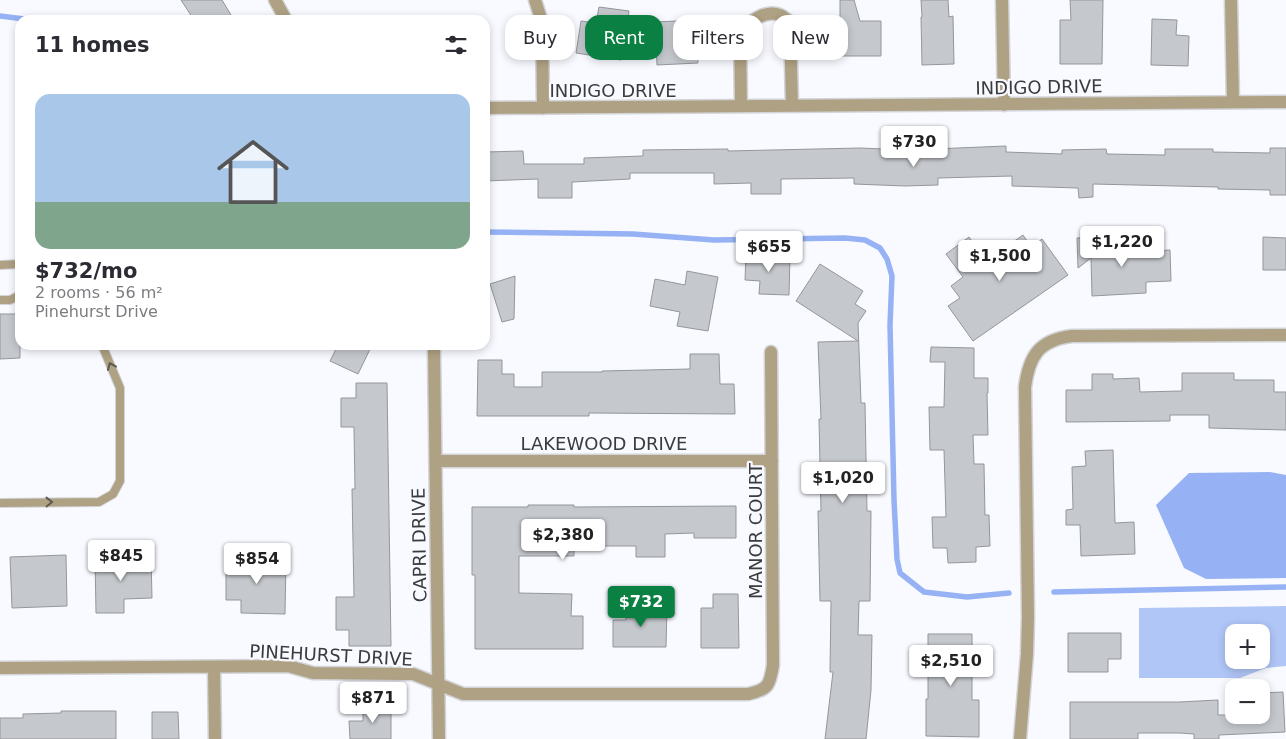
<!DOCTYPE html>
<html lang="en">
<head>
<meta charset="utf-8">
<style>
  body { margin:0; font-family:"DejaVu Sans",sans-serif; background:#f2f2f3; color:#2b2b33; height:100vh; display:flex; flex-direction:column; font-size:19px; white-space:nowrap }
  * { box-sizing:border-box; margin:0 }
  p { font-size:16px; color:#7c7c81 }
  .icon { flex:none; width:28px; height:28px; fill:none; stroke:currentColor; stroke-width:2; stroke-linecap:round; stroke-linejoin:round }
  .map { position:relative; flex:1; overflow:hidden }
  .sheet { position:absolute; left:15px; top:15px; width:475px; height:335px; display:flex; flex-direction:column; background:#fff; border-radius:15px; box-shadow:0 2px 8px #0003 }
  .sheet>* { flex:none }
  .hud { position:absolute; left:505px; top:15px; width:475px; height:45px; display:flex; gap:10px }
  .buttons { position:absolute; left:1225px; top:624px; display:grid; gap:10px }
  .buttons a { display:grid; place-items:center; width:45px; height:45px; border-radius:10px; background:#fff; box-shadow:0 2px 8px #0003; font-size:25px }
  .price { position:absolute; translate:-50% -42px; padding:0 11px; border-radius:5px; background:#fff; color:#222; font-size:16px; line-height:32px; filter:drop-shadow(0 1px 2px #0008) }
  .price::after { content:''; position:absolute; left:50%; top:30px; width:15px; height:11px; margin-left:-8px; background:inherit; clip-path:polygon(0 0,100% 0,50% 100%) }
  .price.on { background:#0b8043; color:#fff }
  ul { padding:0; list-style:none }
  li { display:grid; align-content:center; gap:10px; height:265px; padding:0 20px }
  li+li { border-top:1px solid #e1e1e2 }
  li span { display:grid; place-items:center; height:155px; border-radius:15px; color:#555 }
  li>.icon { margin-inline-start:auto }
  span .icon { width:90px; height:90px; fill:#fffc; stroke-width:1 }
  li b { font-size:21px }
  h2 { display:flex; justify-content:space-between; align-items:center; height:60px; padding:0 20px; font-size:21px }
  .pill { padding:0 18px; border-radius:15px; background:#fff; box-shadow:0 2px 8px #0003; font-size:18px; line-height:45px }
  .pill.on { background:#0b8043; color:#fff }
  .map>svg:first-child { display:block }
  .green { fill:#b0c6f7; fill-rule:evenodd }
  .water { fill:#96b2f5 }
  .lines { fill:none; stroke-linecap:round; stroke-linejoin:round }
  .stream { stroke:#96b2f5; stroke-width:5.5 }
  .building { fill:#c5c8cd; stroke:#94969c }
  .lane-casing { stroke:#d2d4d8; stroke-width:10 }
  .street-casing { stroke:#d2d4d8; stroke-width:15 }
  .lane { stroke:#afa183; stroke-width:8 }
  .street { stroke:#afa183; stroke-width:12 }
  .oneway { stroke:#5d5a52 }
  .labels { text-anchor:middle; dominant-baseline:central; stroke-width:4.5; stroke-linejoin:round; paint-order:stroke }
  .street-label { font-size:18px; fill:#3a3b3d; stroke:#f8faff }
</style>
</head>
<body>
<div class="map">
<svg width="1286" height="739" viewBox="0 0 1286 739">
  <rect width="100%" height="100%" fill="#f8faff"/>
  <!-- green -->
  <path class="green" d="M1286,606V666L1266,668L1240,678H1139V608ZM1234,632H1261V660H1234Z"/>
  <!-- water -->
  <path class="water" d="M1270,472L1286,475V578L1206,579L1184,568L1156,505L1189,473Z"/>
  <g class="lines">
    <!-- stream -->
    <path class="stream" d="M0,16L32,20
      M485,232L633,234L714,240L845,238L865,240L880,248L887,259L892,276L890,325L894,500L897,559L900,573L924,592L967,597L1009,593
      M1054,592L1286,587"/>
  </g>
  <!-- building -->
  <path class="building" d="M181,0H222L234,20H194Z
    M840,0H854L860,21H881V56H840Z
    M921,0H948L949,17L953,16L954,64L922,65L921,17H922Z
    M1070,0H1103L1102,64H1060V20H1071Z
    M599,7L629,11L621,60L576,53L581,21L596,23Z
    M1152,19L1177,20L1176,35L1189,36L1188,66L1151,65Z
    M696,20L698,63L657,65L655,22Z
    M1006,146V152L1062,154V150L1106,149L1107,154L1165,155V149H1213V152L1270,153V148H1286V195H1270V190L1218,189V187L1093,184V197L1079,198L1078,188L1012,186V176L938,178V185L905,186L854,184V178L781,179V194H751V183L714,184V173H630V179L572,182V198H538V179L485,181V152L523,151L524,164H584V158L643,156V150L728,149V151L860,148L909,150Z
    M1023,235L1031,247L1042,239L1068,275L973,341L948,306L960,298L951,286L963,277L946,254L969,237L986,261Z
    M1103,237L1104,249L1100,252L1117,251V253L1170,250L1171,281L1146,282V293L1092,296L1091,258L1078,268L1077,238Z
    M1263,237L1286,238V270H1263Z
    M746,254L790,255L789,295L759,294L760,281L745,280Z
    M820,264L863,291L855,304L866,311L858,323L861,403H865L867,511H871L870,601H859L858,635H872L871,690L866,739H825L833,672H830L831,601H820L818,511H821L819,419H821L818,342L858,341L796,301Z
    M687,271L718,277L708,331L677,326L680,312L650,306L655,279L685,285Z
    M515,276L514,319L502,322L490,284Z
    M0,314H20V358L0,359Z
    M338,345H372L358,374L330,361Z
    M931,347L974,348V378H988V393H987L988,435H973L974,464H984L985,515H989L990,546L976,547V562L948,563L947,548H933L932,517H946L944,450H930L929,407H944L945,362H930Z
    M690,354H719L720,384H734L735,414L589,413V416H477L478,360H502V374H514V387H542V372H602V371L690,369Z
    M1182,373H1234V380H1274V392H1286V430L1209,428V415H1170V421L1066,422V390H1092V374H1113V379L1139,378L1140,392L1182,391Z
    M356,383H387L391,646H349V630H336V597H354L352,489H355L354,427H341V398H356Z
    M1113,450L1115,523L1134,522L1135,554L1081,556L1080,525H1066V510L1073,509L1072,467L1086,466L1085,451Z
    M528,505H574V507L736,506V538H694V533L665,534V557H636V546H574V556H519V593L572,594L571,616H583V649H475V575H472V507H528Z
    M66,555L67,606L12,608L10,557Z
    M151,557L152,598L124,599V613H96L95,558Z
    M226,559H286L285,614L241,613V600H226Z
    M713,594H738L739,648H701V608H713Z
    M626,607H667L666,647H613V620H626Z
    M1068,633H1121V659H1108V672H1068Z
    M928,634H972V700H979V737L926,736V699H928Z
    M1283,692L1285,732L1219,735V739H1194V734L1180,733H1138V739H1070V702H1179L1218,700V715H1261V693Z
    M363,705H391V739H350L349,721H363Z
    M61,711H116V739H0V718H23V714L61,713Z
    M152,712H178L179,739H152Z"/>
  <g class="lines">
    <!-- lane casing -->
    <g class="lane-casing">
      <path id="lane" d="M0,265L20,264
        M0,300H10L20,295
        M0,503L99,502L113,494L120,481V388L102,345"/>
    </g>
    <!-- street casing -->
    <g class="street-casing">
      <path id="street" d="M275,0L286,20
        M535,0L542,22L543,108
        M1002,0L1004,105
        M1231,0L1233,102
        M741,106L740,32C749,22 765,9 780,15C783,16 787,20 790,22L792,106
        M485,108L1286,102
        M434,350L439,739
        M436,461H772
        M214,667L215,739
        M0,668L288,666L313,673L413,674L463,694H748C768,690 770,685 773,665L771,352
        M1020,739L1027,654L1028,617L1025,387C1029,356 1039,340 1072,336L1286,335"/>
    </g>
    <!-- lane -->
    <use href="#lane" class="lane"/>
    <!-- street -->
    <use href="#street" class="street"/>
  </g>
  <!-- one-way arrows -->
  <defs><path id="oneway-chevron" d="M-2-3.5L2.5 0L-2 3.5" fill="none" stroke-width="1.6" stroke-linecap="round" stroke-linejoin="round" transform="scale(1.25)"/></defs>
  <g class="oneway">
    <use href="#oneway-chevron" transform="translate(111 366) rotate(-113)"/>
    <use href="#oneway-chevron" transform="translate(49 502) rotate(-1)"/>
  </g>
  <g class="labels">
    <!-- street labels -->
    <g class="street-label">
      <text transform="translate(1039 87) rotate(-1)">INDIGO DRIVE</text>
      <text x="613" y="90">INDIGO DRIVE</text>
      <text x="604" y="443">LAKEWOOD DRIVE</text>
      <text transform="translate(755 531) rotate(-90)">MANOR COURT</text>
      <text transform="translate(419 545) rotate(-91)">CAPRI DRIVE</text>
      <text transform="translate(331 655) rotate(3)">PINEHURST DRIVE</text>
    </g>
  </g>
</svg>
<div class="buttons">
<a>+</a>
<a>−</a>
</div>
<b class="price" style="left:914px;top:168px">$730</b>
<b class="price" style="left:1122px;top:268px">$1,220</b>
<b class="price" style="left:769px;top:273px">$655</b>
<b class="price" style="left:1000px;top:282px">$1,500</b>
<b class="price" style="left:843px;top:504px">$1,020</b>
<b class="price" style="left:563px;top:561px">$2,380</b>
<b class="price" style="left:121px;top:582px">$845</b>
<b class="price" style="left:257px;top:585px">$854</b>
<b class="price on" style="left:641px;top:628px">$732</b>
<b class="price" style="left:951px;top:687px">$2,510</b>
<b class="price" style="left:373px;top:724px">$871</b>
<div class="hud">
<a class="pill">Buy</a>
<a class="pill on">Rent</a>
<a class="pill">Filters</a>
<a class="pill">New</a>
</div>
<section class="sheet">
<h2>11 homes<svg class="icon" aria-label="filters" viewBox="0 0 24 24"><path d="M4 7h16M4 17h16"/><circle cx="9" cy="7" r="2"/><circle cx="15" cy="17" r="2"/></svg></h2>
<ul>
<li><span style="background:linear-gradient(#a9c7e8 70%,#7fa58c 0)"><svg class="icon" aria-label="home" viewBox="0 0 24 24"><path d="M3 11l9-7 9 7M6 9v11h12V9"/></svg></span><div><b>$732/mo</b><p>2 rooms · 56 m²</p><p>Pinehurst Drive</p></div></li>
</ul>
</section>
</div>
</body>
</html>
